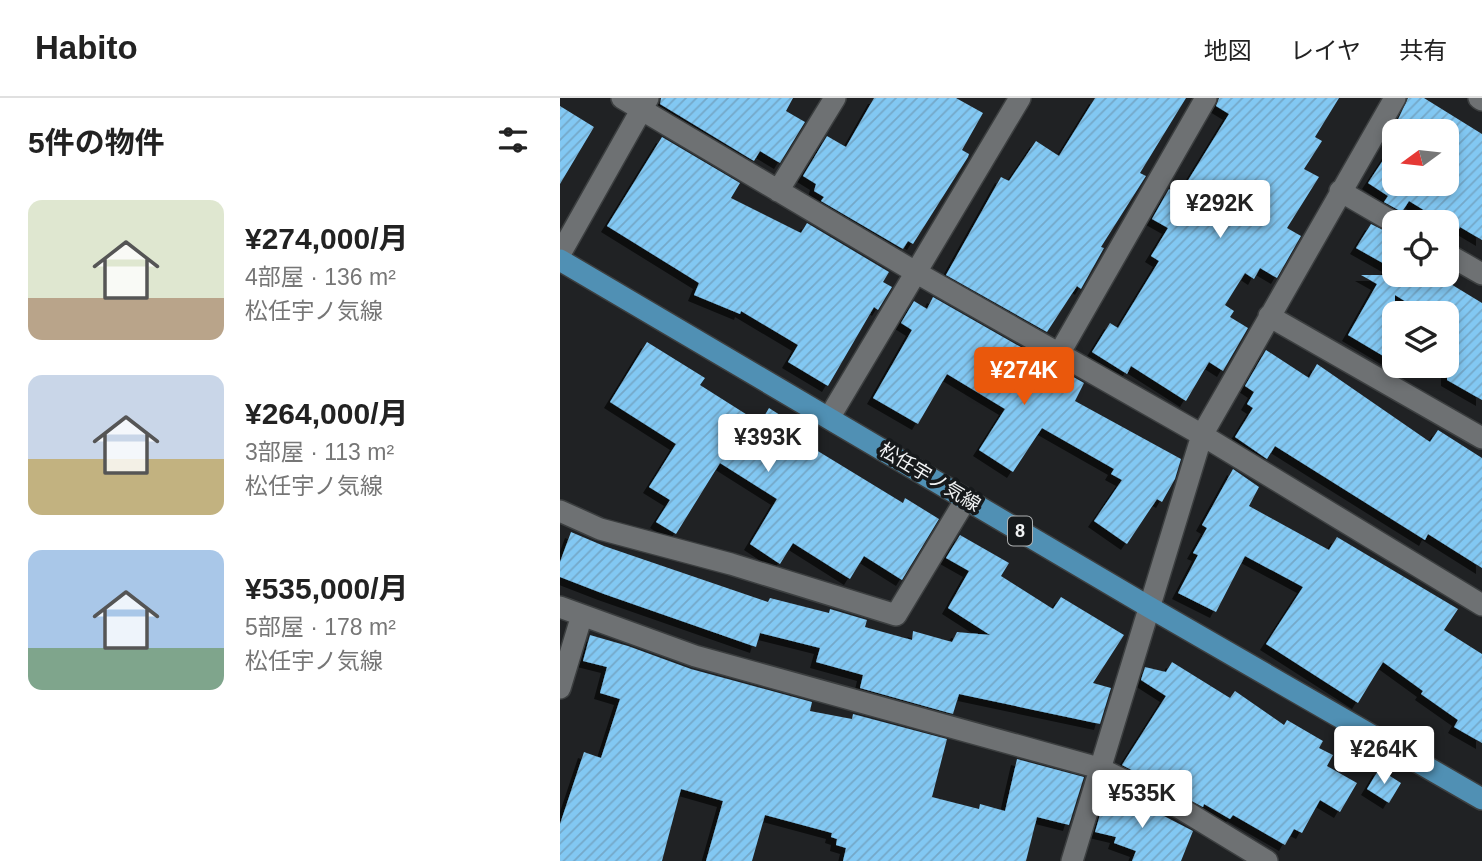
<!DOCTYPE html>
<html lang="ja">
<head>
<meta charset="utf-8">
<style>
  body { margin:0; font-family:Arial,"Noto Sans JP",sans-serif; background:#f6f6f6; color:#222; height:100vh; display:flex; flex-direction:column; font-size:26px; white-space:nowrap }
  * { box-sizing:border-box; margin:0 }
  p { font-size:23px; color:#767676 }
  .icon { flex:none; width:38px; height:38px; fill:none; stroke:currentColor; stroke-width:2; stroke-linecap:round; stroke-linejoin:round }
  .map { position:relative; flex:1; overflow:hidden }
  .details { display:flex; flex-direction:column; background:#fff; width:560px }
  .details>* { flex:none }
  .needle { width:46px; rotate:255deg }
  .controls { position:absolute; left:822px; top:21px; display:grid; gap:14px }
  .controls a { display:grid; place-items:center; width:77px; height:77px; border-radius:14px; background:#fff; box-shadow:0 4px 10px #0003; font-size:35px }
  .price { position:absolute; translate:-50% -60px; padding:0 16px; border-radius:7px; background:#fff; color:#222; font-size:23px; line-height:46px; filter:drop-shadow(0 2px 4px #0008) }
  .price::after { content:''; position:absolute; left:50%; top:42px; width:21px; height:16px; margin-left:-10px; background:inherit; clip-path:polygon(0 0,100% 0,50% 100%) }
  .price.current { background:#ea580c; color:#fff }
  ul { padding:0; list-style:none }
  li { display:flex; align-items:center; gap:21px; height:175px; padding:0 28px }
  li span { display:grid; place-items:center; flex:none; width:196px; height:140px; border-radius:14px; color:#555 }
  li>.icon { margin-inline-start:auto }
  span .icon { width:84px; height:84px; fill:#fffc; stroke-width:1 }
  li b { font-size:30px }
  h2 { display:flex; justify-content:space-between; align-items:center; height:84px; padding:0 28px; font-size:30px }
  header { display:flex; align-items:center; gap:42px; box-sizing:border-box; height:98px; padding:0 35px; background:#fff; border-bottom:2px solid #e0e0e0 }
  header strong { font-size:33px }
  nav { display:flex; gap:38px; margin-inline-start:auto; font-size:24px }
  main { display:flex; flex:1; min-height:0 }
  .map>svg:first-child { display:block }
  .building { fill:url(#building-hatch); filter:url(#shadow) }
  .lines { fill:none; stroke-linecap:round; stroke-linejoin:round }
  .minor-casing { stroke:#3c3f40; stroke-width:24 }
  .primary-casing { stroke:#3c3f40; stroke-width:24 }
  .minor { stroke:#6e7173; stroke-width:21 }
  .primary { stroke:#5090b4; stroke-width:21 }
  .labels { text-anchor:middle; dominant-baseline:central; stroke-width:7; stroke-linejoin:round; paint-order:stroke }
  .shield { fill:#16191b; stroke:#afb2b3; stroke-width:2 }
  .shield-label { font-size:18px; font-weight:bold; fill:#f1f3f4 }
  .street-label { font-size:19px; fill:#f1f3f4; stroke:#16191b }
</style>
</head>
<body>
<header>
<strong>Habito</strong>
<nav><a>地図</a><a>レイヤ</a><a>共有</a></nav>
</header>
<main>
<section class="details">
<h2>5件の物件<svg class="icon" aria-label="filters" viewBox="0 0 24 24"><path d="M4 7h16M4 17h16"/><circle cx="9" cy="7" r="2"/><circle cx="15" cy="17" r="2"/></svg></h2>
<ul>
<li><span style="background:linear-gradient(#dfe7d0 70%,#b9a48a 0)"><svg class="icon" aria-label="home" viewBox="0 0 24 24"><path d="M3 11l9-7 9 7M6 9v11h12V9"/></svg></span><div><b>¥274,000/月</b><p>4部屋 · 136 m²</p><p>松任宇ノ気線</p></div></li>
<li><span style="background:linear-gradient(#c9d6e8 60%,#c2b280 0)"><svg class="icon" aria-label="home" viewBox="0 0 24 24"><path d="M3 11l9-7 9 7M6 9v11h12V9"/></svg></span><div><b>¥264,000/月</b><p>3部屋 · 113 m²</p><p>松任宇ノ気線</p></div></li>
<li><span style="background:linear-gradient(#a9c7e8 70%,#7fa58c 0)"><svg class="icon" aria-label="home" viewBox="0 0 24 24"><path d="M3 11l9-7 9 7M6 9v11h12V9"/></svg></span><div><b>¥535,000/月</b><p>5部屋 · 178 m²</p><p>松任宇ノ気線</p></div></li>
</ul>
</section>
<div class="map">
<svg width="922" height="763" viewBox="0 0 922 763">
  <defs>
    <pattern id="building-hatch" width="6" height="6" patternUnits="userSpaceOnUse" patternTransform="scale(1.75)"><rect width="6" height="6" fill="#82c8f3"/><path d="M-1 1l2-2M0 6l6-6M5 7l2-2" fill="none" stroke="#74a8c8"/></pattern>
    <filter id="shadow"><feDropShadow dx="-6" dy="6" stdDeviation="0" flood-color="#0009"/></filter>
  </defs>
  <rect width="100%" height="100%" fill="#202224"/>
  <!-- building -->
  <path class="building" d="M101,0H233L226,13L245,24L220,65L200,53L194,63L100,6Z
    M314,0H396L423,15L402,52L409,56L408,59L353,146L348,143L343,151L261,103L264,99L254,93L256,86L243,78L267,38L286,49Z
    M535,0H626L580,75L586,78L541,149L544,150L521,191L517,188L487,234L386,177L441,79L449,83L476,43L499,58Z
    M659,0H779L755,39L762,43L744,71L759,79L727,130L741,138L717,180L700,170L694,181L685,175L665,207L674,213L670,219L688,230L663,273L649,264L626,303L571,268L567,276L532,254L550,225L558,230L599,163L591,158L608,130L592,121L609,91L619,97L669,16L656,8Z
    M848,0H864L922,36V142L900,129L898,133L849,103L842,114L824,104L828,98L808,85L835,44V86H887V33H848L836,26Z
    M0,8L34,29L0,86Z
    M102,39L180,85L171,100L241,135L247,125L329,174L323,184L332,189L318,212L314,209L268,288L228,264L238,247L181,213L180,216L134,197L139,185L47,128Z
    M811,126L835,138V177H876L922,205V302L887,282V215H864L835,197V265L788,237L817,186L801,177H823L828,168L796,150Z
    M373,199L524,285L515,303L621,361L615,381L602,404L597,401L567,446L534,423L562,382L551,376L554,371L482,330L453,374L419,352L445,311L387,276L358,326L313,300L352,232L341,225L354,203L367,211Z
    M87,244L145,280L140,287L200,325L209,310L231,324L225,333L343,405L345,400L379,421L342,482L304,458L290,481L233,445L220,466L190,446L217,401L160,365L116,436L96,424L110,402L89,389L116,346L50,304Z
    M706,252L749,280L757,266L870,344L878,332L922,360V470L868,436L865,442L715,348L707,361L675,339L693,310L687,306L694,294L685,288Z
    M673,371L699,389L689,408L769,452L777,439L898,511L884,532L922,556V645L894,629L898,622L861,596L863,593L823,564L798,605L706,546L743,489L685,458L656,514L618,495L638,457L633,455L647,430L642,427Z
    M11,434L44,448L208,504L210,500L269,515L270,511L307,522L305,529L352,542L353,533L392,544L397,534L430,537L388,510L409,473L386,460L400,437L449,465L441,478L493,511L501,499L564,537L533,585L551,590L540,626L399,596L393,616L300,590L303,577L256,564L260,550L200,535L196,549L44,496L0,479V464Z
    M30,537L68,548L131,571L252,604L250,613L292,621L293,616L387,641L372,699L419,711L420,706L445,713L457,661L524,679L509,727L477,719L466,763H283L286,750L276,747L277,741L271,739L272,735L205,717L192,763H146L163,703L121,691L102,763H0V726L24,654L41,660L60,601L40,595L47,569L23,563Z
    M612,564L670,600L675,593L724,627L727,622L763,643L759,650L773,657L767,668L797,685L780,714L760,702L742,735L734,731L725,747L673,717L670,721L644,706L643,709L562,667L606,598L581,582L585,569L606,574Z
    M819,671L841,685L829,705L807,691Z
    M548,689L633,733L621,763H572L576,753L554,745L556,739L535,734Z"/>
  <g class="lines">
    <!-- minor casing -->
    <g class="minor-casing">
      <path id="minor" d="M62,0L357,175L642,337L922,507
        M919,0L922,2
        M218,93L275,0
        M780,93L835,125
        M0,156L88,0
        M887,156L922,176
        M709,218L922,340
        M499,256L646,0
        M269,320L460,0
        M0,413L40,431L171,466L336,517L406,401
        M0,509L135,558L539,670L620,710L707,763
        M0,590L22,517
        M512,763L642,337L835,0"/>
    </g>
    <!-- primary casing -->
    <g class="primary-casing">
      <path id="primary" d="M0,162L589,509L922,701"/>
    </g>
    <!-- minor -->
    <use href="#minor" class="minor"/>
    <!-- primary -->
    <use href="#primary" class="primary"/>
  </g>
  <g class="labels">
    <!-- shield labels -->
    <rect class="shield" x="448" y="418.5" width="24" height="29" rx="5"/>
    <g class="shield-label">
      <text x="460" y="433">8</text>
    </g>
    <!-- street labels -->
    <g class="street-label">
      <text transform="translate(370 379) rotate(31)">松任宇ノ気線</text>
    </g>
  </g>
</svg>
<div class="controls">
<a><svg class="needle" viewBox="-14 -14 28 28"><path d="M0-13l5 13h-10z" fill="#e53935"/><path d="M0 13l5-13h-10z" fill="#767676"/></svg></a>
<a><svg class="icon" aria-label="locate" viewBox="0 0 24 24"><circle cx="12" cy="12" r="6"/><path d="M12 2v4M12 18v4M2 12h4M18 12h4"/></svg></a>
<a><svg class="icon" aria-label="layers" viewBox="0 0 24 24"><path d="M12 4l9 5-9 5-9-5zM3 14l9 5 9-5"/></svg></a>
</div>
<b class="price" style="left:660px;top:142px">¥292K</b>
<b class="price current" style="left:464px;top:309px">¥274K</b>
<b class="price" style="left:208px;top:376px">¥393K</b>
<b class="price" style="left:824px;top:688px">¥264K</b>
<b class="price" style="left:582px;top:732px">¥535K</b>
</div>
</main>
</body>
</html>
